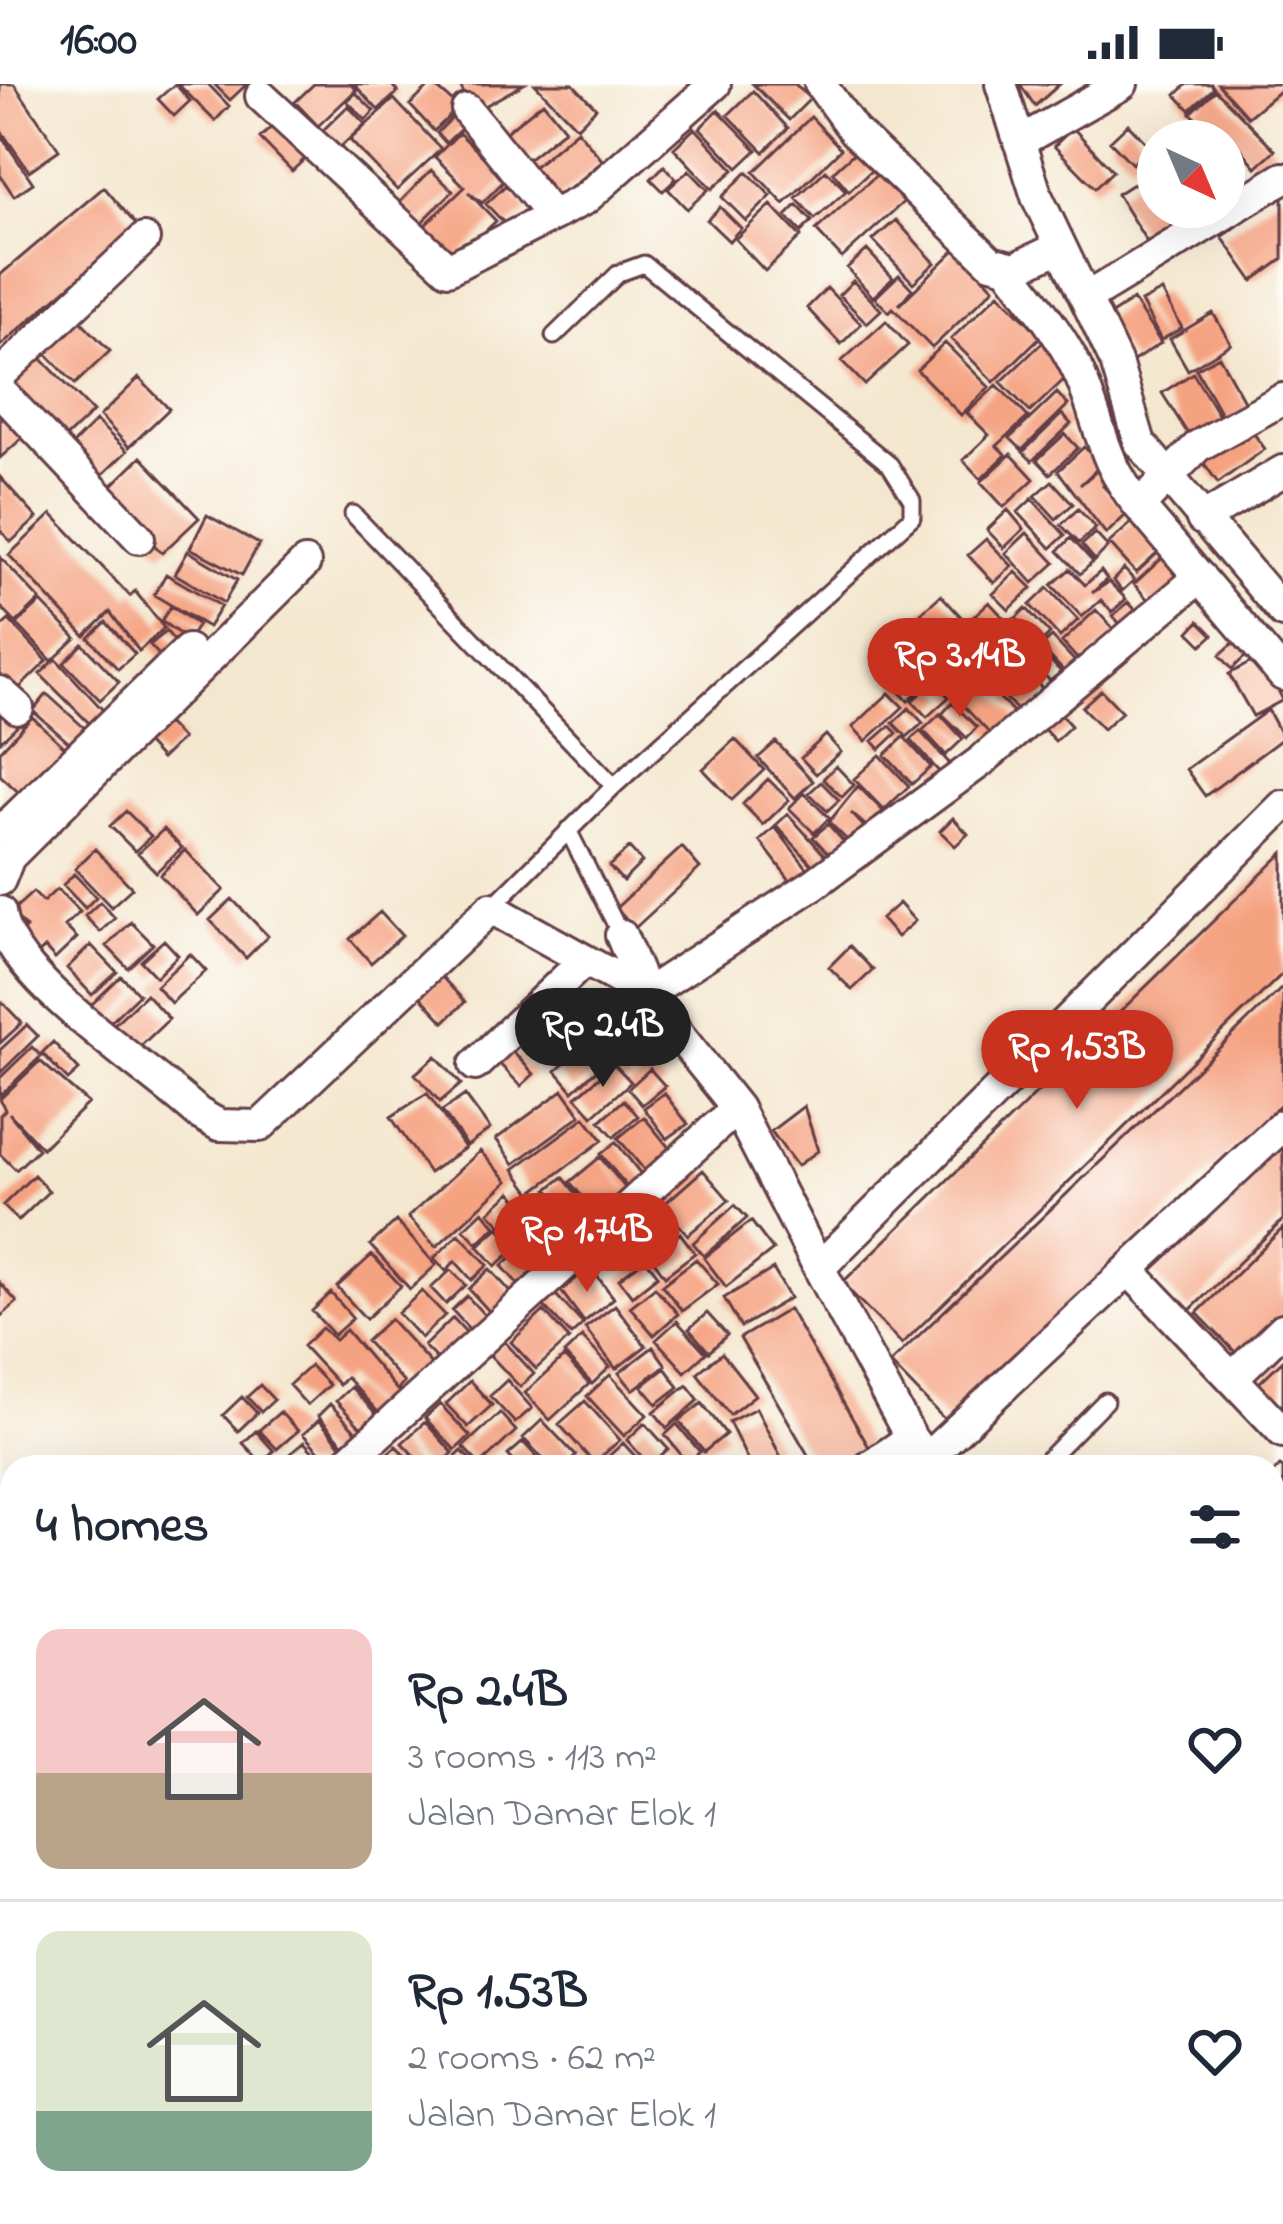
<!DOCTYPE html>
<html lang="en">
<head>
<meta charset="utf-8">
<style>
  body { margin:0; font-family:"Indie Flower",sans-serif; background:#f2f2f3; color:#1f2937; height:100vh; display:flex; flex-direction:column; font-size:45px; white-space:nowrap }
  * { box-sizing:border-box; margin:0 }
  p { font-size:39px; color:#747a83 }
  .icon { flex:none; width:66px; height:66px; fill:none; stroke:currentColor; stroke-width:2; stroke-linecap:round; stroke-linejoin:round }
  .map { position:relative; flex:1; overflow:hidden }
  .drawer { position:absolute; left:0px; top:1371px; width:1284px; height:771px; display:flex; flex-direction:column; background:#fff; border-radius:36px 36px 0 0; box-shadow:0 12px 48px #0002 }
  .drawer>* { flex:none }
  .needle { width:78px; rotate:136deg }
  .fabs { position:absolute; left:1137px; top:36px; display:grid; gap:24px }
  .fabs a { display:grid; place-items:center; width:108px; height:108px; border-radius:50%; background:#fff; box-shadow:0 12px 48px #0002; font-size:60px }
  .price { position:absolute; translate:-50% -102px; padding:0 27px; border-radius:42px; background:#c8321e; color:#fff; font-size:39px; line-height:78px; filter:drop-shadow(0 3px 6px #0008) }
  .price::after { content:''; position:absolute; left:50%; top:72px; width:36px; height:27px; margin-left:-18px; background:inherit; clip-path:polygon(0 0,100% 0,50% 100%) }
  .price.active { background:#222; color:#fff }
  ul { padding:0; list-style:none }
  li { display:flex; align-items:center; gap:36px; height:300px; padding:0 36px }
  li+li { border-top:3px solid #e0e1e3 }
  li span { display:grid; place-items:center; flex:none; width:336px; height:240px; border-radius:24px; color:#555 }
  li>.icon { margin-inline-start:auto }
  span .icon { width:144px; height:144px; fill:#fffc; stroke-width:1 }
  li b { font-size:51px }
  h2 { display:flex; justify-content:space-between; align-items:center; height:144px; padding:0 36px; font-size:51px }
  .status { display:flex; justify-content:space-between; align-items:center; height:84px; padding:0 60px; background:#fff; direction:ltr }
  .status svg { height:33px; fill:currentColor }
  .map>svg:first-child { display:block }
  .building { fill:#f5a281 }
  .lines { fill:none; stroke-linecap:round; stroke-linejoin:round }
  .lane-casing { stroke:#643d44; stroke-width:21 }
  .street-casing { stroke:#643d44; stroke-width:36 }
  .secondary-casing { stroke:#643d44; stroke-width:48 }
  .lane { stroke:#fff; stroke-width:15 }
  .street { stroke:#fff; stroke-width:30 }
  .secondary { stroke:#fff; stroke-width:42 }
</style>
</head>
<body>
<div class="status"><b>16:00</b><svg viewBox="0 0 49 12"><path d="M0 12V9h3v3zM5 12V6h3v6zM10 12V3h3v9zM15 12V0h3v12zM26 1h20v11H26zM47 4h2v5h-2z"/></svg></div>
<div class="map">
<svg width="1283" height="2140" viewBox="0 0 1283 2140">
  <rect width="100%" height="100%" fill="#fdfcf7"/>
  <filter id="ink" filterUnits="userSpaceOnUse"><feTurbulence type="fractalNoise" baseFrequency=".00833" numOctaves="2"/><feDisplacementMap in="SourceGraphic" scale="24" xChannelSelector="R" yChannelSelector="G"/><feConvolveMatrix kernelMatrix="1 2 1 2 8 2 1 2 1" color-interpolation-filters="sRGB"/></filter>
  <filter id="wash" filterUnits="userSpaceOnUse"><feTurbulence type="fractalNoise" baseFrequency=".004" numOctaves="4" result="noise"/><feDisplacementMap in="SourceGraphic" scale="48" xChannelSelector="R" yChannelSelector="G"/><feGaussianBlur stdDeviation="2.7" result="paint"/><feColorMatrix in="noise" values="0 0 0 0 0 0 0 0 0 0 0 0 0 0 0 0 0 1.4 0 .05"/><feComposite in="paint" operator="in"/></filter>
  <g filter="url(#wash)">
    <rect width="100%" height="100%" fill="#f4e7cf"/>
    <g id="blocks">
      <!-- building -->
      <path class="building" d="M0,0H14L59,66L29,87L0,45Z
        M175,0L190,17L174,32L158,15Z
        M178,0H208L229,22L215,37Z
        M214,0H247L230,16Z
        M314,0H350L356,6L318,42L295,18Z
        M354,0H391L398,8L378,26Z
        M432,0L459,23L434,47L410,21Z
        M459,0H524L474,28Z
        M535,0H573L596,24L577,43Z
        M753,0H795L810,15L789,36Z
        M1020,0H1060L1035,22Z
        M1187,0H1211L1214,4L1190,26L1176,11Z
        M1218,0H1283V4L1248,33Z
        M1216,6L1275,66L1256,83L1233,55L1224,64V57H1216L1191,29Z
        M753,7L788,44L764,68L728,31Z
        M356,9L374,27L366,36L347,17Z
        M394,15L441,65L397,106L350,56Z
        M543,18L565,45L524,78L502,51Z
        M348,22L365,40L334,69L317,52Z
        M718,26L757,66L738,84L700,44Z
        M455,31L465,41L446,59L437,49Z
        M811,33L841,65L784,120L754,88Z
        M280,35L312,68L292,87L260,54Z
        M1128,40L1150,63L1132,80L1110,57Z
        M695,44L734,86L712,105L674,64Z
        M1073,44L1113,87L1095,104L1054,62Z
        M577,46L603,77L557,116L531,85Z
        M459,49L506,95L482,119L468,108L496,137L454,177L422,144L465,103L435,73Z
        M0,50L33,99L14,112L0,91Z
        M857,66L874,84L849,107L833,88Z
        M664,82L676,95L663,107L651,95Z
        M884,84L910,112L842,174L816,146Z
        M1158,84V123H1186L1191,130L1147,158L1117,110Z
        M431,86L453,107L421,139L400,118Z
        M689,86L708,106L687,125L668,105Z
        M826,86L846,107L815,135L796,114Z
        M747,88L771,112L746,137L722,113Z
        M506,101L528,125L508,143L486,120Z
        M104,103L138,143L0,262V191Z
        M1283,109V175L1253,197L1222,153Z
        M771,121L801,153L765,187L735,155Z
        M797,121L812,137L801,148L786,132Z
        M720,123L741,144L729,157L707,136Z
        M896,136L935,179L913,199L873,156Z
        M956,165L994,204L932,264L893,224L889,228L875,214L899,191L912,205L899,221Z
        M867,166L893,194L873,213L847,184Z
        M853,197L881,226L867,239L839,211Z
        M827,204L861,240L841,260L807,224Z
        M1162,207L1182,244L1161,256L1141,218Z
        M999,209L1041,252L994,298L951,255Z
        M1133,216L1161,259L1132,278L1104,235Z
        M73,229L110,267L75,300L39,262Z
        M1213,229L1231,260L1188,286L1170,255Z
        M886,237L908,261L865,301L842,277Z
        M1044,257L1073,287L1030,328L1001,298Z
        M945,259L989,303L961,331L917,286Z
        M33,266L93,328L58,361L0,297Z
        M1219,272L1249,326L1226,339L1196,285Z
        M1193,289L1225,342L1195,361L1162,309Z
        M139,294L169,325L129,363L100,332Z
        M997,301L1028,333L997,362L1006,371L981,395L963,376L989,351L967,329Z
        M1057,309L1068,321L1022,366L1010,354Z
        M0,315L30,347L0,374Z
        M1062,330L1071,340L1032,377L1023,368Z
        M96,337L127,367L99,394L69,364Z
        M1246,339L1265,365L1218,399L1199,372Z
        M1065,350L1078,364L1050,390L1037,376Z
        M1084,363L1102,380L1080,401L1100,384L1110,395L1103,402L1128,429L1106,450L1058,387Z
        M1011,370L1034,395L1004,423L981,398Z
        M141,373L199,434L162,469L104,409Z
        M0,393L37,434L11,458L0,446Z
        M1052,397L1073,420L1056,435L1035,412Z
        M1032,415L1065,451L1051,464L1018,428Z
        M1078,425L1096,444L1079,459L1061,441Z
        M1008,426L1024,445L1004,464L987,446Z
        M52,430L130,512L135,507L164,544L139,567L110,528L85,552L9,471Z
        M207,431L259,460L242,491L190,464Z
        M1136,435L1162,465L1136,489L1109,459Z
        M1027,449L1055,479L1033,499L1006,469Z
        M1095,449L1108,463L1095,476L1082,461Z
        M1071,454L1093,478L1080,490L1058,467Z
        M986,455L1012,482L994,499L968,471Z
        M188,467L237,496L224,519L175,490Z
        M1169,468L1191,493L1156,525L1134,500Z
        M0,473L40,516L16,539L0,522Z
        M1070,485L1085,501L1101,487L1107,495L1092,509L1109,498L1126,515L1112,528L1101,516L1082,533L1052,501Z
        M1124,485L1134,496L1122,507L1113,496Z
        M1016,488L1032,504L1009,526L993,510Z
        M166,490L221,522L208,543L154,511Z
        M1048,504L1078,536L1060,553L1030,521Z
        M941,511L963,535L944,554L921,529Z
        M41,518L76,554L52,577L17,540Z
        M989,518L1003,533L965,569L951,553Z
        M1128,518L1144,535L1128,549L1113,532Z
        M171,522L198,541L188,556L161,537Z
        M1026,524L1050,550L1040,560L1016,534Z
        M1096,526L1117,549L1083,581L1062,558Z
        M908,534L933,560L912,579L887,553Z
        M1014,535L1032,555L1019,567L1002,547Z
        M9,536L47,577L10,613L0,603V544Z
        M1199,537L1213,551L1202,561L1189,548Z
        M106,538L135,570L118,585L89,554Z
        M166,547L182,566L167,580L150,561Z
        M996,547L1008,560L978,588L966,575Z
        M1241,552L1253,565L1232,585L1220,571Z
        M1052,553L1082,585L1071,595L1041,563Z
        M83,560L119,598L100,616L64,579Z
        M1035,560L1061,588L1050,597L1025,570Z
        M936,563L947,575L926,594L915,582Z
        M1014,565L1034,586L1016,603L995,582Z
        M1261,573L1283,616L1253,632L1229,590Z
        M960,574L972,587L953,605L941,592Z
        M56,575L113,637L99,649L40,590Z
        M914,586L926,600L908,617L895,603Z
        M975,588L1017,632L994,654L952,610Z
        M1032,593L1048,611L1023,633L1007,615Z
        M934,597L949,613L927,633L912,617Z
        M1101,606L1122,628L1103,645L1082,623Z
        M889,609L903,623L866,657L853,643Z
        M47,610L90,649L76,665L33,627Z
        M0,612L23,636L0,658Z
        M952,619L977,643L967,654L942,630Z
        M909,624L923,639L907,653L893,639Z
        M1057,626L1071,642L1055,657L1040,641Z
        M1268,626L1283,654L1205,712L1186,685Z
        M940,630L963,655L946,671L923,646Z
        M32,633L71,669L27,716L0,691V667Z
        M167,639L182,655L161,675L146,659Z
        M890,642L897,649L880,665L873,657Z
        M920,647L951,681L941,690L911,656Z
        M826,651L841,668L816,690L801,674Z
        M904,653L931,683L912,700L885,671Z
        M735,655L764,686L732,716L703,685Z
        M776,658L813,697L795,714L758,674Z
        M880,671L909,702L884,726L854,695Z
        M836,682L854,701L842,713L823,695Z
        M768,695L789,716L763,741L743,720Z
        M821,698L839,716L827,727L809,709Z
        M858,702L883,727L867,743L851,729L870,749L855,764L829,738Z
        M804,709L829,734L814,749L789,724Z
        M126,727L151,752L135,767L110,742Z
        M788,730L829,776L818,787L776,741Z
        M953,734L968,750L955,762L940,747Z
        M828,740L851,766L837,779L813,753Z
        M775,743L815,794L799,808L760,757Z
        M164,745L182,764L156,788L138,769Z
        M682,763L700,784L635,844L616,824Z
        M629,764L642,778L623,797L609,782Z
        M95,765L132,804L111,823L75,785Z
        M185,766L224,806L198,831L160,791Z
        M1283,769V889L902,1260L842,1199Z
        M74,790L96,813L85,824L63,801Z
        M57,805L80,828L65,842L77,854L55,875L45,864L31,877L12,857L26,844L11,828L33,808L43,818Z
        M232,815L268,852L246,874L210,836Z
        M100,818L115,834L100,848L85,832Z
        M899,819L915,837L897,853L881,835Z
        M380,828L402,852L371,879L350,855Z
        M131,838L153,860L128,884L107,862Z
        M164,856L178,871L156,893L141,877Z
        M91,861L117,888L92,911L67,884Z
        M850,862L873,886L852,906L829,883Z
        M190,870L206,887L171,919L156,902Z
        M121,892L139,910L108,940L90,922Z
        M441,892L465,918L444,938L420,912Z
        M1283,903V1018L948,1339L890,1279Z
        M146,910L169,935L132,970L109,945Z
        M0,916L22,939L0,959Z
        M27,941L38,952L0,989V966Z
        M594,953L611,973L573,1007L556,987Z
        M53,958L79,986L68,996L42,969Z
        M506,961L534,990L521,1002L493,973Z
        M32,963L41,972L0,1012V994Z
        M436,972L461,1000L440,1018L415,990Z
        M40,977L88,1019L42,1064L9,1029L38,1065L16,1086L0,1070V1031L5,1026L0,1015Z
        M614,980L631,998L593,1032L576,1013Z
        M650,985L665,1002L642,1021L628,1005Z
        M563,1006L581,1031L514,1080L496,1055Z
        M427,1009L465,1064L429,1089L391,1033Z
        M664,1009L688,1040L667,1055L644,1024Z
        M465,1011L490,1045L467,1062L442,1027Z
        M624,1016L638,1032L614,1053L600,1037Z
        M804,1022L818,1067L797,1082L771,1047Z
        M585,1033L603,1056L531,1109L514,1085Z
        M644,1033L675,1071L649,1092L618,1054Z
        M1283,1052V1136L1189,1227L1147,1183Z
        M616,1058L647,1098L632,1110L601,1070Z
        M480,1067L508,1097L436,1163L408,1133Z
        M600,1073L632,1112L602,1137L570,1098Z
        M703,1086L729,1116L688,1151L662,1122Z
        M34,1091L49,1107L18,1137L3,1121Z
        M563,1093L597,1136L582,1148L548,1105Z
        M511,1108L523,1121L501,1141L489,1128Z
        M546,1114L557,1126L536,1146L525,1134Z
        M735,1121L747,1134L704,1172L693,1159Z
        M483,1127L496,1142L477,1159L464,1145Z
        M559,1127L589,1159L565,1181L536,1149Z
        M396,1137L436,1181L410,1205L370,1161Z
        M751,1137L773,1166L726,1203L704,1174Z
        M523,1138L560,1179L547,1191L510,1151Z
        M499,1143L517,1163L496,1182L478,1162Z
        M1283,1144V1237L1243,1276L1197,1229Z
        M680,1149L695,1169L665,1192L650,1171Z
        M459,1150L488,1181L472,1196L455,1177L446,1187L434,1174Z
        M519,1166L544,1194L527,1210L502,1182Z
        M372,1171L401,1202L366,1235L337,1203Z
        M645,1175L658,1191L632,1212L619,1195Z
        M696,1175L718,1200L682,1227L662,1201Z
        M590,1183L614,1214L584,1238L561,1207Z
        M490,1185L518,1216L497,1236L469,1205Z
        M773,1185L790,1214L741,1243L724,1214Z
        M451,1186L466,1201L446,1220L431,1204Z
        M0,1199L17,1218L0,1233Z
        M655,1203L678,1230L654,1251L630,1223Z
        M422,1207L445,1231L421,1254L398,1229Z
        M331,1209L353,1234L334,1251L312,1227Z
        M555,1210L583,1240L571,1251L543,1221Z
        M467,1212L496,1244L481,1258L452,1226Z
        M615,1221L646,1262L616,1285L585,1244Z
        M789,1225L877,1377L867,1383H815L740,1254Z
        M544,1227L569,1255L536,1285L511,1258Z
        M707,1229L727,1251L709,1268L689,1245Z
        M453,1234L477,1260L448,1287L424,1262Z
        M390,1235L442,1292L413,1319L399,1304L404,1299L366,1257Z
        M677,1237L706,1269L685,1288L656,1256Z
        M322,1244L335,1256L346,1246L408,1319L387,1338L346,1293L339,1301L303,1262Z
        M582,1253L610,1283L592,1300L564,1270Z
        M504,1257L534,1290L520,1303L489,1270Z
        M653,1263L666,1281L633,1306L619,1289Z
        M722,1269L755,1311L730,1331L697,1289Z
        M564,1273L589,1300L550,1336L525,1309Z
        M1283,1276V1330L1256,1302Z
        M310,1282L329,1301L307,1321L289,1301Z
        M665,1284L679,1303L657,1320L642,1302Z
        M610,1291L647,1331L624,1352L587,1312Z
        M507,1296L532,1324L515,1339L490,1312Z
        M470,1297L492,1321L468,1343L446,1320Z
        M260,1301L274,1316L261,1328L247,1313Z
        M687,1301L699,1316L667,1344L654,1328Z
        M351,1303L383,1337L368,1351L336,1317Z
        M242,1313L257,1329L238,1347L223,1331Z
        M585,1317L620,1356L594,1379L559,1340Z
        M702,1319L726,1350L704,1368L679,1337Z
        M330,1320L367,1359L354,1371L318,1332Z
        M440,1320L470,1352L455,1366L425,1334Z
        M756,1324L786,1383H751L729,1338Z
        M280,1328L298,1347L277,1365L259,1346Z
        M500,1329L516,1347L480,1381L463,1363Z
        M319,1336L343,1363L328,1377L303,1350Z
        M542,1336L576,1372L564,1383H551L523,1354Z
        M425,1338L453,1369L438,1383H425L402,1359Z
        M645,1339L668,1365L650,1382L627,1356Z
        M677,1340L700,1368L687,1378L665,1351Z
        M256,1347L274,1367L261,1378L243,1359Z
        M304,1358L327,1383H302L290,1370Z
        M523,1358L546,1383H519L508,1371Z
        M623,1359L645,1383H597Z
        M396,1362L416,1383H372Z
        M462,1367L477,1383H445Z
        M1280,1382L1283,1384V1443L1272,1432V1390Z
        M1283,1497V1566L1272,1577V1508Z
        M6,1554L12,1561V1596L0,1583V1560Z
        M12,1604V1639L0,1626V1615Z
        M1283,1605V1659L1272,1647V1615Z
        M4,1647L12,1656V1684L0,1671Z
        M1272,1727L1283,1753V1794L1272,1799Z
        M12,1734V1767L0,1778V1745Z
        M1283,1825V1878L1272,1886V1832Z
        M0,1912L12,1924V1943L0,1954Z
        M8,1954L12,1988L0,1999V1961Z
        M12,1995V2020L2,2029L0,2006Z
        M0,2045L12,2058V2079L5,2085L0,2080Z
        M12,2086V2131L4,2138L0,2097Z
        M41,2130H179L168,2140H51Z
        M249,2130H291L299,2140H256Z
        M320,2130H341L350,2140H308Z
        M372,2130H385L394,2140H359Z
        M470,2130H528L538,2140H481Z
        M605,2130H622L628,2140H592Z
        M673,2130H719L724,2137L661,2140Z
        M772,2130H820L809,2140H760Z
        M885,2130H934L924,2140H879Z
        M951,2130H980L989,2140H940Z
        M1023,2130H1063L1066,2134L1055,2140H1028Z
        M1105,2130H1135L1143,2140H1091Z
        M1216,2130H1270L1276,2140H1200Z"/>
    </g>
  </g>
  <g filter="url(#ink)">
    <use href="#blocks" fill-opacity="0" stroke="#643d44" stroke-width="3"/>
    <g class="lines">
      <!-- lane casing -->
      <g class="lane-casing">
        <path id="lane" d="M353,430L614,702
          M568,746L621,851
          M491,824L614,702L912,433V416L890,381L644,180L619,189L554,252
          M1040,1383L1105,1317
          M401,2140L414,2130"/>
      </g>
      <!-- street casing -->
      <g class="street-casing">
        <path id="street" d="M820,0L854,47L991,178L1015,184L1058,164
          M1001,0L1037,113L1116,278L1140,359L1283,528
          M261,12L448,185L585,115L715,0
          M467,26L552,132
          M1019,58L1122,0
          M1008,183C1034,218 1064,254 1081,294C1102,345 1102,377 1139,422
          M1088,213L1283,94
          M0,291L144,155
          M0,307L139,454
          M1283,315L1198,362L1139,422L1283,591
          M1202,435L1283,387
          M0,608L18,624
          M0,749L188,566
          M0,796L9,773L305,479
          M0,828C6,894 149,983 198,1029L219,1041L260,1042L491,824L646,910L814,800L980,678L1200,493
          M621,851L646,910L737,1024L819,1184
          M475,981L583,878
          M1129,1186L1283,1348
          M1232,1294L1283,1245
          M926,1375L1283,1041
          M342,1383L737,1024
          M869,1383L911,1354
          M932,1383L911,1354L819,1184L1283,722
          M1272,1698L1283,1690
          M0,1720L12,1711
          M1272,2105L1283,2122
          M640,2130L647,2140
          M169,2140L180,2130
          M736,2140L747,2130"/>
      </g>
      <!-- secondary casing -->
      <g class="secondary-casing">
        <path id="secondary" d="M0,1875L12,1887
          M241,2130L250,2140"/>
      </g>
      <!-- lane -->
      <use href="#lane" class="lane"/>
      <!-- street -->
      <use href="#street" class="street"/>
      <!-- secondary -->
      <use href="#secondary" class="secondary"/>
    </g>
  </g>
</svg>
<div class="fabs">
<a><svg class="needle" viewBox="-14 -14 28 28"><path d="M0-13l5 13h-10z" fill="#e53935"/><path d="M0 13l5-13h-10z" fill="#747a83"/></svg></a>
</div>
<b class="price" style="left:960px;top:636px">Rp 3.14B</b>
<b class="price active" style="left:603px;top:1006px">Rp 2.4B</b>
<b class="price" style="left:1077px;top:1028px">Rp 1.53B</b>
<b class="price" style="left:587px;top:1211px">Rp 1.74B</b>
<section class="drawer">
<h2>4 homes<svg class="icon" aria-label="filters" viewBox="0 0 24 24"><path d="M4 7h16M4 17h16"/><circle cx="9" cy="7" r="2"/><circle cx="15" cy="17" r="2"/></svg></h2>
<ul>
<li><span style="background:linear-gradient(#f6c9c9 60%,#b9a48a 0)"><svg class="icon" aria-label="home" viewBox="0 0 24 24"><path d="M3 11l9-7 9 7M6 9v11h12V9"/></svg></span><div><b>Rp 2.4B</b><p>3 rooms · 113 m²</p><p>Jalan Damar Elok 1</p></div><svg class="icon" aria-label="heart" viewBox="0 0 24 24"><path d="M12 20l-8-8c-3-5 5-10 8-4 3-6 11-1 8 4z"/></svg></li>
<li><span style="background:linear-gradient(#dfe7d0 75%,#7fa58c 0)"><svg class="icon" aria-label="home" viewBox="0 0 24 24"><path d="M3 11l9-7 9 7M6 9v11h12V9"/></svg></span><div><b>Rp 1.53B</b><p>2 rooms · 62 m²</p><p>Jalan Damar Elok 1</p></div><svg class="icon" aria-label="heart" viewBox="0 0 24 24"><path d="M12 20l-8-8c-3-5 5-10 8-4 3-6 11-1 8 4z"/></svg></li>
</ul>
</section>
</div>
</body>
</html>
